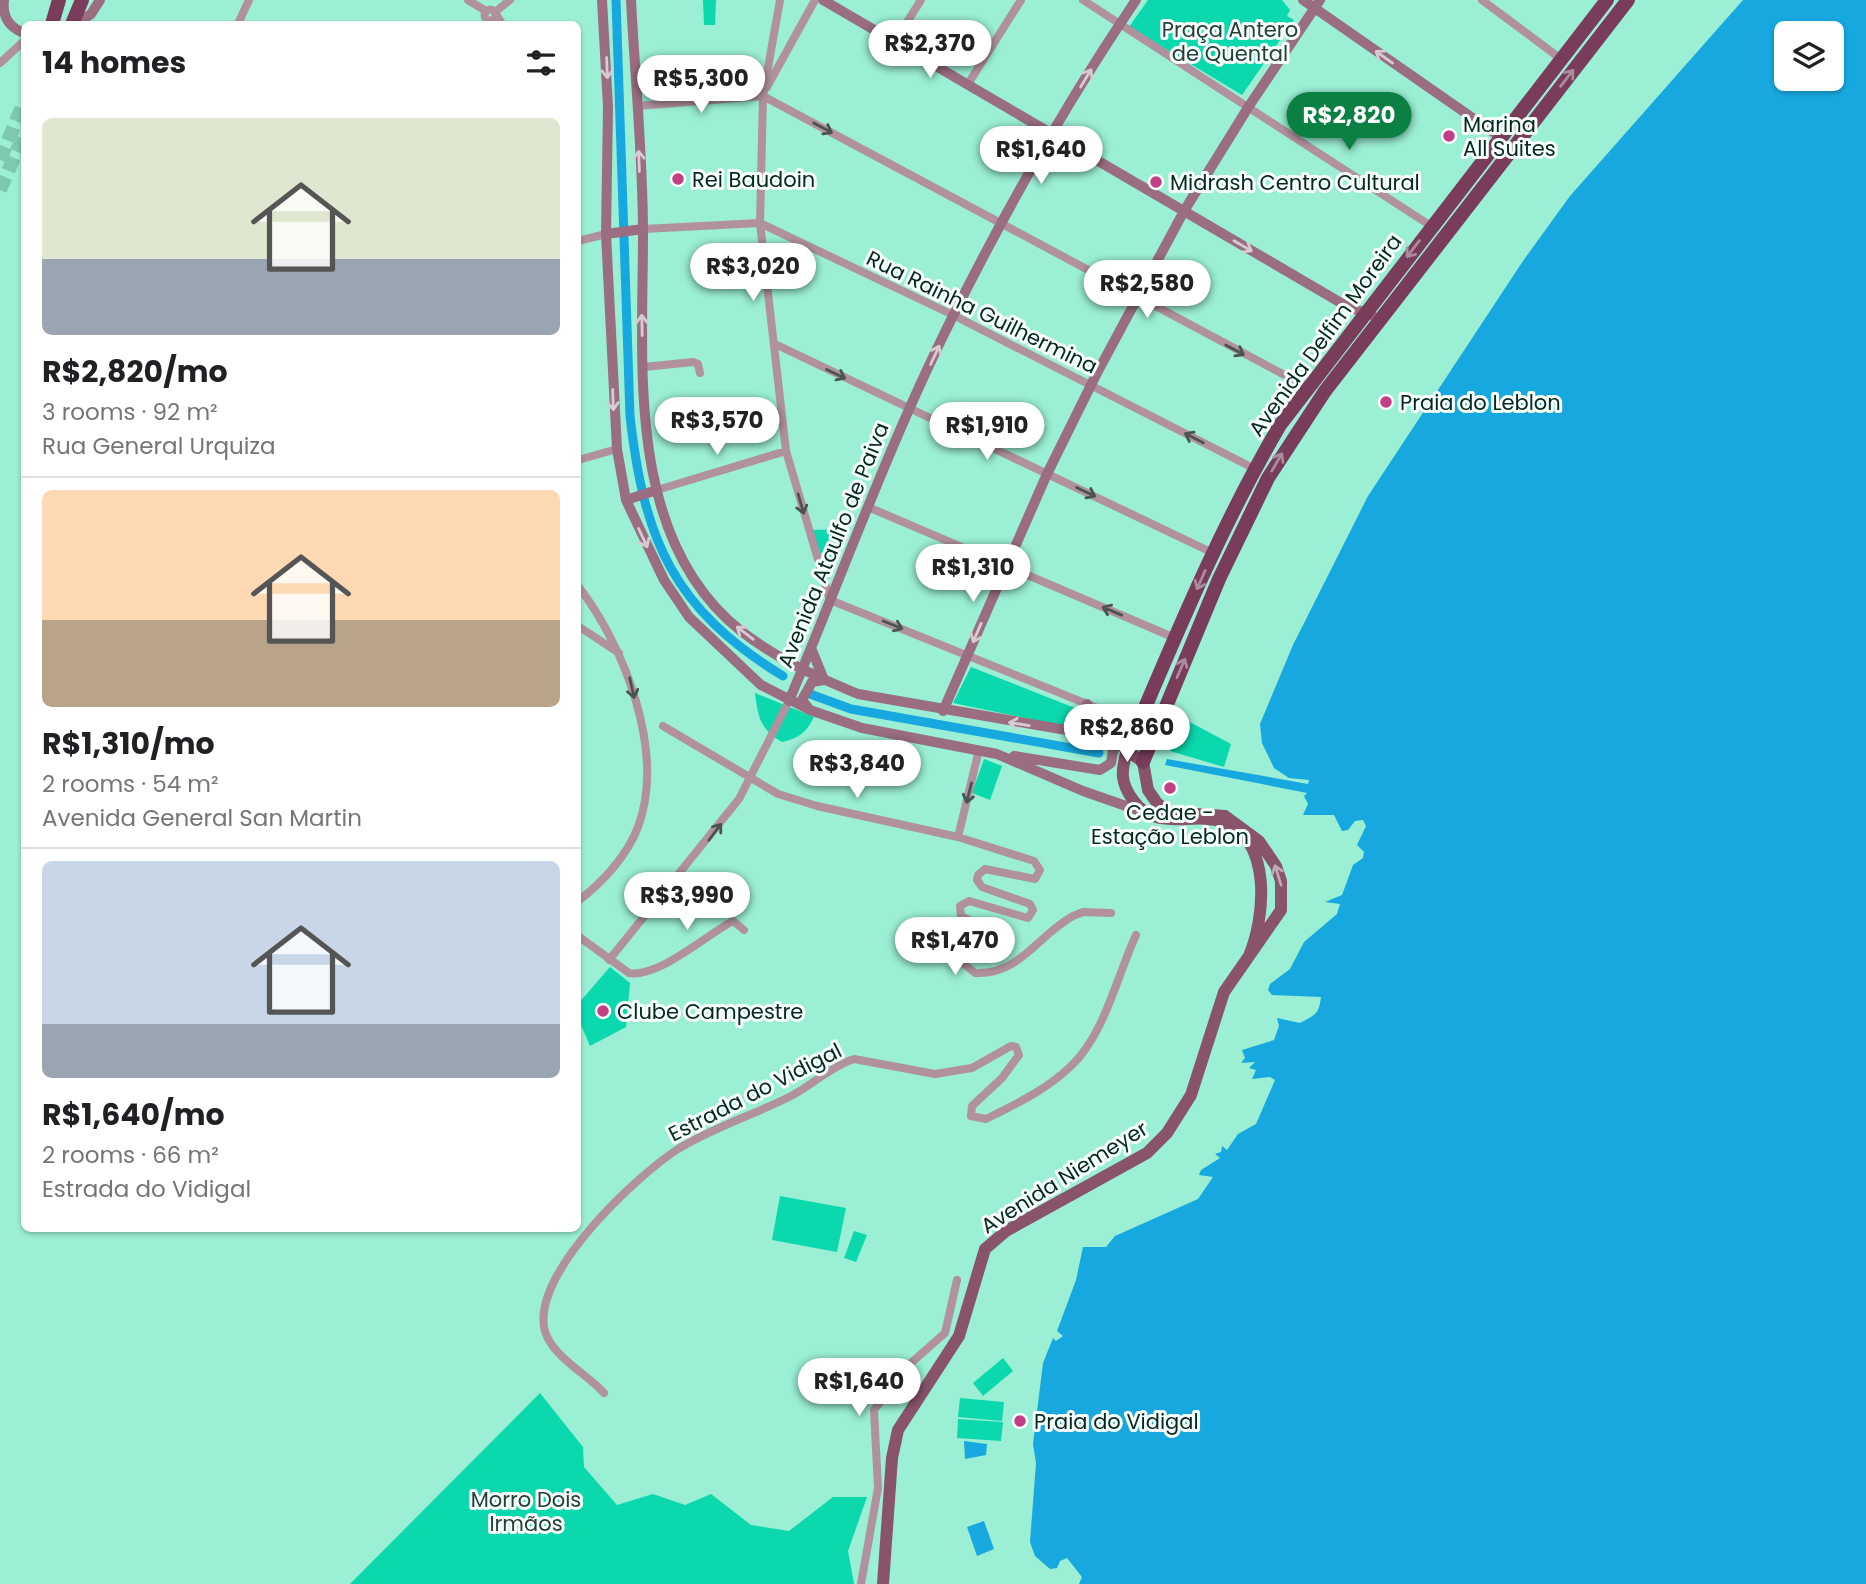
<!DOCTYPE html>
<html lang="en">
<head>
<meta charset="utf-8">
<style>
  body { margin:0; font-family:Poppins,sans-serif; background:#f6f6f6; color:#202124; height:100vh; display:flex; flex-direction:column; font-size:26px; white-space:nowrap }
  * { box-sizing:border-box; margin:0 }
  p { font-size:23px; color:#757577 }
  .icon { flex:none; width:38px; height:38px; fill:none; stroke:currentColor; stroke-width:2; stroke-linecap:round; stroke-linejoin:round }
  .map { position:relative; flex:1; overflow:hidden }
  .details { position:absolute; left:21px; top:21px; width:560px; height:1211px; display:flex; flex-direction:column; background:#fff; border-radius:10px; box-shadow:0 2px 5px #0004 }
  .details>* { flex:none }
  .buttons { position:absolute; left:1774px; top:21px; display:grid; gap:14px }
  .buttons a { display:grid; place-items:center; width:70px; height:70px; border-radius:10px; background:#fff; box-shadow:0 2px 5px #0004; font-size:35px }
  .price { position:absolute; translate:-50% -60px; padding:0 16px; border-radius:24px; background:#fff; color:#222; font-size:23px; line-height:46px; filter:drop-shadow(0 2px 4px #0008) }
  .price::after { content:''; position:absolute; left:50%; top:42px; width:21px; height:16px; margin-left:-10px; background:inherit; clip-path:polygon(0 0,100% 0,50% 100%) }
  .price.on { background:#0b8043; color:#fff }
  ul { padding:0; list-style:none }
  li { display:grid; align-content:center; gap:14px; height:371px; padding:0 21px }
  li+li { border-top:2px solid #e0e0e0 }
  li span { display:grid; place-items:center; height:217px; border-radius:10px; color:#555 }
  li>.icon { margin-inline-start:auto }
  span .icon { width:126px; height:126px; fill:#fffc; stroke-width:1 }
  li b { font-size:30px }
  h2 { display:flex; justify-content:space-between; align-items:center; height:84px; padding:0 21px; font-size:30px }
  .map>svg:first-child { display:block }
  .green { fill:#0bd8ad }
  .water { fill:#16a8df; fill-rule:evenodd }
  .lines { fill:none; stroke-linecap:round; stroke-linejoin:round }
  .canal { stroke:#16a8df; stroke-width:9 }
  .highway-tunnel { stroke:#7cc8b0; stroke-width:14; stroke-dasharray:14 7; stroke-linecap:butt }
  .street { stroke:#b1919e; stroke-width:8 }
  .secondary { stroke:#9a6d81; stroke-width:10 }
  .primary { stroke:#89536c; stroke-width:12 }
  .highway { stroke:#793c5a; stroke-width:14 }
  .oneway { stroke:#d6cbd0 }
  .oneway2 { stroke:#ab8a9a }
  .oneway3 { stroke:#495352 }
  .oneway4 { stroke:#c0a8b4 }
  .poi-dot { fill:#c23f85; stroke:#f7fefb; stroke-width:2.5 }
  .labels { text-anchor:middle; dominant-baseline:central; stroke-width:6; stroke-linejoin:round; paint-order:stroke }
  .park-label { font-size:21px; fill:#234138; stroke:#f7fefb }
  .poi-label { font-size:21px; fill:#042a20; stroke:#f7fefb; text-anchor:start }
  .street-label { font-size:21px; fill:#042a20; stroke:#f7fefb }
</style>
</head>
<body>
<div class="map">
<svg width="1866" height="1584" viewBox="0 0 1866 1584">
  <rect width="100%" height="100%" fill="#9aefd4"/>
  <!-- green -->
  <path class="green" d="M703,0H716L715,25H704Z
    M1148,0H1282L1290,10L1287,16L1294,20L1242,95L1129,27Z
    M850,529L832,567L827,568L810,530Z
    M971,667L1085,712L1088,718L1086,726L1079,729L953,703Z
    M755,693L814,717C806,733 799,738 782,742C760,729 758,717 755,693Z
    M1184,719L1231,744L1224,767L1170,751Z
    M984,759L1002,766L990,800L972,793Z
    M610,967L630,983L626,1027L590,1046L578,1018V1004Z
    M780,1196L846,1208L837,1252L772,1240Z
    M854,1231L867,1235L856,1262L844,1258Z
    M1003,1358L1013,1371L983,1396L973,1383Z
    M540,1393L583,1447L584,1467L617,1505L653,1494L685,1505L711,1494L751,1525L789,1531L833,1497H867L848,1551L854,1584H350Z
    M960,1398L1004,1402L1002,1421L958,1417Z
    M958,1419L1003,1422L1001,1441L957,1438Z"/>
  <!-- water -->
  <path class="water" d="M1743,0H1866V1584H1079L1082,1577L1067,1558L1060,1561L1057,1568L1050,1569L1035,1556L1030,1542L1036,1463L1033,1444L1043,1363L1053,1338L1056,1341L1063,1336L1057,1331L1076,1280L1083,1247H1106L1115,1236L1198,1199L1213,1177L1199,1175L1201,1170L1220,1158L1215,1154L1221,1152L1222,1146L1227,1150L1238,1134L1256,1124L1275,1080L1270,1077L1252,1079L1256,1070L1249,1068L1255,1062L1241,1063L1245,1058L1242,1050L1274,1040L1279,1026L1277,1018L1300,1023C1317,1014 1319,1013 1321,997L1272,995L1268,990L1270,984L1290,969L1304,942L1337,914L1340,904L1325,902L1342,895L1353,865L1363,858L1364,852L1357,845L1366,826L1363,820L1355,821L1348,830L1342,831L1334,815H1303L1308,804L1304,796L1307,793L1165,765L1167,759L1308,784L1309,780L1289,778L1274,768L1262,743L1260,724L1293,645L1368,496L1523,261L1570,196ZM1787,33H1832V79H1787Z
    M964,1441L987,1444L986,1455L965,1459Z
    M984,1521L994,1549L977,1556L967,1527Z"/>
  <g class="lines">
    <!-- canal -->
    <path class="canal" d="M616,0L630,416C644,540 673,609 783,676
      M810,694L851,709L1099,753"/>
    <!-- highway-tunnel -->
    <path class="highway-tunnel" d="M0,160L24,102
      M0,190L24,134"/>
    <!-- street -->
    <path class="street" d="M468,0L486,11
      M780,0L763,96L760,223L786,451L830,600L1154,731
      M1083,0L1431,226
      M1482,0L1561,59
      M484.5 15a5.5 5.5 0 1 1 11 0a5.5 5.5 0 1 1-11 0Z
      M238,24L249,0
      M502,24L495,12L510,0
      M895,41L921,0
      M0,63L24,41
      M968,84L1021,0
      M767,87L815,0
      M637,106L763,96L1307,387
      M643,229L760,223L953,315L1255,469
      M578,241L606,234
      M775,344L1213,553
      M644,367L693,362L698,364L700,373
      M578,460L617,449
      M657,490L786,451
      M868,507L1175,638
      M578,586C624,645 666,752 638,827C627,856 602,883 578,901
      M578,626L619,653
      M663,726L778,794L817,806L958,837L1034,861L1040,870L1035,879L985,869L978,875L977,880L982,887L1030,904L1033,910L1028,918L969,901L960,906L961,916L1007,938L1005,946L990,948L966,940L956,947L959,960L975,973C1020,975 1038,935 1073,916L1083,912L1111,913
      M958,837L979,750
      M578,936L629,973C659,978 706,935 733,921L744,930
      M609,960L739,799L789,701
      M604,1393C586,1373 548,1354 544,1327C535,1271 635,1177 678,1149C712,1128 753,1115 789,1097C811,1086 830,1067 854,1059L935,1074L972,1068L1011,1046L1016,1047L1019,1055L1002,1078L972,1106L971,1116L986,1119C1016,1104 1048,1089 1072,1065C1105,1033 1117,976 1136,935
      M861,1584L878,1488L874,1410L912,1362L945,1333L957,1280"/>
    <!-- secondary -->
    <path class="secondary" d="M4,0C2,17 9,27 24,33
      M602,0L608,107L606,234L617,449L626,500L664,580L689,617L761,685L810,710L862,728L997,754L1083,791L1146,813
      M631,0C635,78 643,156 643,234C643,365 625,539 741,631C777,659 817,677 858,694L1101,736L1127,750
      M823,0L1348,307L1372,315
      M1303,0L1500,137
      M76,24L91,14L100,0
      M606,234L643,229
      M626,500L657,490
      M811,648L824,680
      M789,701C843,573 890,441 953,316C1007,208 1068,100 1136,0
      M810,710L802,700L812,682L824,680
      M943,711L1047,474L1096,375L1184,211L1249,106L1320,0
      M1086,734L1095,722L1087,704
      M1014,756L1100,770L1111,763L1113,751L1109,739"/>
    <!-- primary -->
    <path class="primary" d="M883,1584L892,1458L898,1430L959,1336L985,1249L1006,1231L1147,1153L1167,1133L1191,1095L1224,992L1281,910V881L1276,866L1259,841L1225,816L1169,812L1157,803L1148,790L1143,762L1127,750C1121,771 1120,782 1133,800C1156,833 1191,811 1223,822C1273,840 1265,918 1249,956"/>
    <!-- highway -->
    <path class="highway" d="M52,24L59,0
      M72,24L82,0
      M1127,750C1174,640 1219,529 1280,425L1607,0
      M1143,762L1219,579L1268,478L1325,391L1628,0"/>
  </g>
  <!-- one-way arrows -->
  <defs><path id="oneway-shaft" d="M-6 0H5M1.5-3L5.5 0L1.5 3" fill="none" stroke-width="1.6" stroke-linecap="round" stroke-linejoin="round" transform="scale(1.75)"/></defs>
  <g class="oneway">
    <use href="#oneway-shaft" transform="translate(1384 57) rotate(-145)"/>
    <use href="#oneway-shaft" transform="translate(607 68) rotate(88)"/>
    <use href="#oneway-shaft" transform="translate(1086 78) rotate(-59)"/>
    <use href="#oneway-shaft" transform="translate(639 161) rotate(-92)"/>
    <use href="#oneway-shaft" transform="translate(1243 246) rotate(30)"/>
    <use href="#oneway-shaft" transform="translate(642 325) rotate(-91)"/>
    <use href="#oneway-shaft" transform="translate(935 355) rotate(-65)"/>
    <use href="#oneway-shaft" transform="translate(613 400) rotate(88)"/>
    <use href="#oneway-shaft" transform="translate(643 538) rotate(65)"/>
    <use href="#oneway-shaft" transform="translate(745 633) rotate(-143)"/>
    <use href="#oneway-shaft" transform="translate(977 633) rotate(113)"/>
    <use href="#oneway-shaft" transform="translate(1019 724) rotate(-171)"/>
  </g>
  <g class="oneway2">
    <use href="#oneway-shaft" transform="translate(1567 78) rotate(-52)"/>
    <use href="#oneway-shaft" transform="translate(1413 249) rotate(128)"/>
    <use href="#oneway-shaft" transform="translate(1277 462) rotate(-60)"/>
    <use href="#oneway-shaft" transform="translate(1201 580) rotate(114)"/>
    <use href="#oneway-shaft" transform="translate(1181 668) rotate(-67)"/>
  </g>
  <g class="oneway3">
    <use href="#oneway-shaft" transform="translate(823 128) rotate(28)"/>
    <use href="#oneway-shaft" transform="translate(1235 350) rotate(28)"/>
    <use href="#oneway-shaft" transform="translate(836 374) rotate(26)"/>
    <use href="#oneway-shaft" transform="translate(1194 438) rotate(-153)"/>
    <use href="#oneway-shaft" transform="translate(1086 492) rotate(26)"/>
    <use href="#oneway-shaft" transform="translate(801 504) rotate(74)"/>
    <use href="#oneway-shaft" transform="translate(1112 611) rotate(-157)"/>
    <use href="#oneway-shaft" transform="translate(893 625) rotate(22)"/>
    <use href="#oneway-shaft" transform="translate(632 688) rotate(77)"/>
    <use href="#oneway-shaft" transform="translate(969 793) rotate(104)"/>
    <use href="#oneway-shaft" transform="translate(715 832) rotate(-53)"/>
  </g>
  <use class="oneway4" href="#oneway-shaft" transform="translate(1278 875) rotate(-107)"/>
  <!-- markers -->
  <g class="poi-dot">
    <circle cx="1449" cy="136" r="7"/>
    <circle cx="678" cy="179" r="7"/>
    <circle cx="1156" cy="182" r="7"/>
    <circle cx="1386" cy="402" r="7"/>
    <circle cx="1170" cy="788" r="7"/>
    <circle cx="603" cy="1011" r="7"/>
    <circle cx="1020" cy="1421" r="7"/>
  </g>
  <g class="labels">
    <!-- park labels -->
    <g class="park-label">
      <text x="1230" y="29">Praça Antero<tspan x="1230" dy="24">de Quental</tspan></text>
      <text x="526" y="1499">Morro Dois<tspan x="526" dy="24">Irmãos</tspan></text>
    </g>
    <!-- poi labels -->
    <g class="poi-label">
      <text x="1463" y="124">Marina<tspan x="1463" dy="24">All Suites</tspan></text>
      <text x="692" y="179">Rei Baudoin</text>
      <text x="1170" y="182">Midrash Centro Cultural</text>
      <text x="1400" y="402">Praia do Leblon</text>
      <text x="1170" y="812" text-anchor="middle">Cedae -<tspan x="1170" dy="24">Estação Leblon</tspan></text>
      <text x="617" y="1011">Clube Campestre</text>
      <text x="1034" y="1421">Praia do Vidigal</text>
    </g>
    <!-- street labels -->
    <g class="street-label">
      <text transform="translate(982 312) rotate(26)">Rua Rainha Guilhermina</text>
      <text transform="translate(1325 335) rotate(-54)">Avenida Delfim Moreira</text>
      <text transform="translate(833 545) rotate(-68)">Avenida Ataulfo de Paiva</text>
      <text transform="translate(755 1092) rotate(-27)">Estrada do Vidigal</text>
      <text transform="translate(1064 1177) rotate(-32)">Avenida Niemeyer</text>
    </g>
  </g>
</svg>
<div class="buttons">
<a><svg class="icon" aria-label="layers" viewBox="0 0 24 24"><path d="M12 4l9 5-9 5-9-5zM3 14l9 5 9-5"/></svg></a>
</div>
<b class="price" style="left:930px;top:80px">R$2,370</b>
<b class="price" style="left:701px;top:115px">R$5,300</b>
<b class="price on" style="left:1349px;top:152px">R$2,820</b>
<b class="price" style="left:1041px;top:186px">R$1,640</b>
<b class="price" style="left:753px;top:303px">R$3,020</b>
<b class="price" style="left:1147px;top:320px">R$2,580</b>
<b class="price" style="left:717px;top:457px">R$3,570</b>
<b class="price" style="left:987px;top:462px">R$1,910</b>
<b class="price" style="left:973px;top:604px">R$1,310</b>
<b class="price" style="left:1127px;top:764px">R$2,860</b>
<b class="price" style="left:857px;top:800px">R$3,840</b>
<b class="price" style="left:687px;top:932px">R$3,990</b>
<b class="price" style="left:955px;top:977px">R$1,470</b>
<b class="price" style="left:859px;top:1418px">R$1,640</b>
<section class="details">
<h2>14 homes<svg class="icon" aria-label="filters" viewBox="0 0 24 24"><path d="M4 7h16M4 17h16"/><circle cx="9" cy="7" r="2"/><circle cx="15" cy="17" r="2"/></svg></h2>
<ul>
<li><span style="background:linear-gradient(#dfe7d0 65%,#9aa5b1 0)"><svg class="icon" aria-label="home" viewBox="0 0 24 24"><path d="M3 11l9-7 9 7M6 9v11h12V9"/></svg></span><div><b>R$2,820/mo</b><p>3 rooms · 92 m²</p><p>Rua General Urquiza</p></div></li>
<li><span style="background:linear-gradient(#ffd9b3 60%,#b9a48a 0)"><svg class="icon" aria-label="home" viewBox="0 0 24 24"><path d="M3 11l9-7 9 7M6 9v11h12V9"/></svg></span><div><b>R$1,310/mo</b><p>2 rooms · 54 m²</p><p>Avenida General San Martin</p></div></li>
<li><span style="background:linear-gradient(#c9d6e8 75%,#9aa5b1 0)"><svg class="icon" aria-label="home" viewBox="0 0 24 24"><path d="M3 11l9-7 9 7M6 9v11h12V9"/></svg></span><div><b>R$1,640/mo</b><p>2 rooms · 66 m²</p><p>Estrada do Vidigal</p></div></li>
</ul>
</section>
</div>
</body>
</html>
